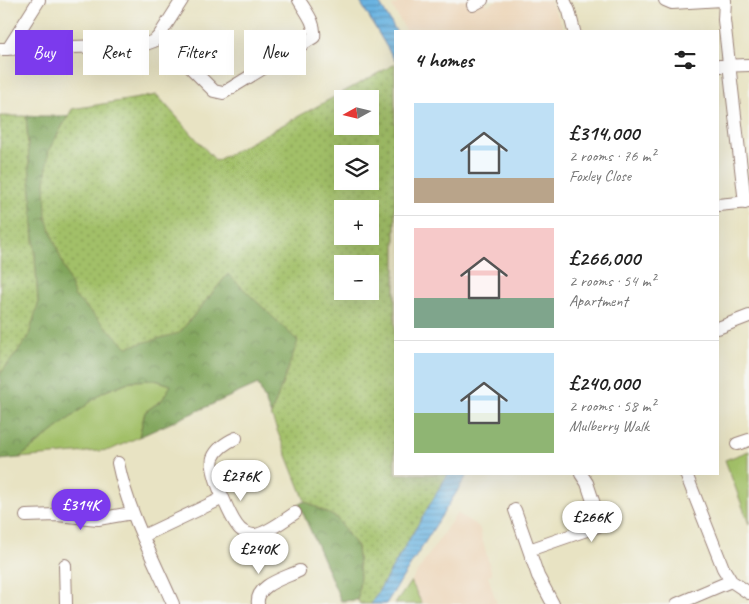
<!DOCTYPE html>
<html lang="en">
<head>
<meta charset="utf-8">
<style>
  body { margin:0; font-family:Caveat,sans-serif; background:#f6f6f6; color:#222; height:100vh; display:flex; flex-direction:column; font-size:19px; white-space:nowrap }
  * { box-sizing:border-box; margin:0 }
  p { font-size:16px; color:#767676 }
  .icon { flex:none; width:28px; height:28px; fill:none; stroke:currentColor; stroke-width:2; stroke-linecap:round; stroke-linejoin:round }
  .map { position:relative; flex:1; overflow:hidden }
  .side { position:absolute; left:394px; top:30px; width:325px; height:445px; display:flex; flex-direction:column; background:#fff; border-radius:0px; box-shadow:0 5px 20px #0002 }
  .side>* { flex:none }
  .hud { position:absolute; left:15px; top:30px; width:304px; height:45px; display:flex; gap:10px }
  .needle { width:32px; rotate:262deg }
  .fabs { position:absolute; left:334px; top:90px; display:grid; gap:10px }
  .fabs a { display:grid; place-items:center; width:45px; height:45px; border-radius:0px; background:#fff; box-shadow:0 5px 20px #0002; font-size:25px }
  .price { position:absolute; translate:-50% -42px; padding:0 11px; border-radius:18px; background:#fff; color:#222; font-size:16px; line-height:32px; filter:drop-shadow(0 1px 2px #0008) }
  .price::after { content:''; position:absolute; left:50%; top:30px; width:15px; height:11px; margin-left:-8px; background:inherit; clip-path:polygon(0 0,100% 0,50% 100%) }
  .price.selected { background:#7c3aed; color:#fff }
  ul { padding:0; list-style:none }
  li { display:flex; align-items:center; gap:15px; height:125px; padding:0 20px }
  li+li { border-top:1px solid #e0e0e0 }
  li span { display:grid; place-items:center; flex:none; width:140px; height:100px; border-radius:0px; color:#555 }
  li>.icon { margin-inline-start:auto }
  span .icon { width:60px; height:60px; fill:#fffc; stroke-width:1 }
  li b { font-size:21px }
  h2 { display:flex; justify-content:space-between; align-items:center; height:60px; padding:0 20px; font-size:21px }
  .chip { padding:0 18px; border-radius:0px; background:#fff; box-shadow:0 5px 20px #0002; font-size:18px; line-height:45px }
  .chip.selected { background:#7c3aed; color:#fff }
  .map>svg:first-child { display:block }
  .built { fill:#edd7bb }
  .grass { fill:#a2c068; stroke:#76704a }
  .forest { fill:url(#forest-crowns); stroke:#666244 }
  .park { fill:url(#park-dots); stroke:#76704a; fill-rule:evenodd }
  .water { fill:url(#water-rules); stroke:#5a6986 }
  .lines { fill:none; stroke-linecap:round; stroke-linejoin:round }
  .minor-casing { stroke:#998177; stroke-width:14 }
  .minor { stroke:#fff; stroke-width:12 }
</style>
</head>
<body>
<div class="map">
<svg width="749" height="604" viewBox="0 0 749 604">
  <defs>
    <pattern id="forest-crowns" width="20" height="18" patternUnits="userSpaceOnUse" patternTransform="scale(1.25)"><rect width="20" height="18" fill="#81a65c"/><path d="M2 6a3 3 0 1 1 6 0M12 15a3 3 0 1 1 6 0" fill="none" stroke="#6c874c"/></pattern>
    <pattern id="park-dots" width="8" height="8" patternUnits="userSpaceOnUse" patternTransform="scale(1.25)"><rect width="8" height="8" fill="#a2c068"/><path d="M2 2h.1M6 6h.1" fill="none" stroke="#869b56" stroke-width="1.8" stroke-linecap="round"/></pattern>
    <pattern id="water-rules" width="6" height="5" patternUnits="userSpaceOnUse" patternTransform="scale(1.25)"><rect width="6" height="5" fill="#69b3e1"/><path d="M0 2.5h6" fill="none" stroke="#5891b7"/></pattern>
  </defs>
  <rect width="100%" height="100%" fill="#f6f6f2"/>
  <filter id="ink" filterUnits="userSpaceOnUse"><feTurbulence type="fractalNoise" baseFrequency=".02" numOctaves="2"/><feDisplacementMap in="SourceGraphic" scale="10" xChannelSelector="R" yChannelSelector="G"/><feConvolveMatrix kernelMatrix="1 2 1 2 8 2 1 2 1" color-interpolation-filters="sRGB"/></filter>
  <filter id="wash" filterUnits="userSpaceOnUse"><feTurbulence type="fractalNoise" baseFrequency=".0096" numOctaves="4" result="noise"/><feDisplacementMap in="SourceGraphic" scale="20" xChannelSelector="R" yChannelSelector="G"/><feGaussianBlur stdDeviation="1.12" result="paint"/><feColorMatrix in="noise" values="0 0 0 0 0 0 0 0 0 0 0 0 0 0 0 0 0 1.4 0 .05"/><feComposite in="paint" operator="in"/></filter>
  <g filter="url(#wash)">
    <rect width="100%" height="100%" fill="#e8e3c3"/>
    <!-- built -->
    <path class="built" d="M404,0H484L487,5L497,0H550L565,31H406L392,6Z
      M457,513L479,527L492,574L488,576L497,604H422L411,581Z"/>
    <!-- grass -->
    <path class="grass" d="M155,380L172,385L162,400L145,412L139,437L110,450L19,458L103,392L131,381Z
      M749,451V524L725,460Z
      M411,581L422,604H395Z"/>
    <!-- forest -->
    <path class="forest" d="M26,116H68L49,150L179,333L228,274L299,341L271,415L258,384L139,437L145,412L162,400L171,385L155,380L131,381L103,392L19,458L0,460V374L28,338L38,304Z
      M305,501L337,518L357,547L360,576L358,600L341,601L299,504Z"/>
    <!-- park -->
    <path class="park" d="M395,64V474H448L371,604H360L358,600L360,576L357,547L337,518L305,501L271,415L298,341L228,274L179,333L127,347L75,297L46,218L45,182L49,150L72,109L157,95L216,161ZM342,99H370V126H342ZM342,154H370V181H342ZM342,209H370V236H342ZM342,264H370V291H342Z
      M0,116H26L38,304L28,338L0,374Z"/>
    <!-- water -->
    <path class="water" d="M359,0H377L380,4L396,31L395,61Z
      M448,474H468L386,604H371Z"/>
  </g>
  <g filter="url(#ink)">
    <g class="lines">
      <!-- minor casing -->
      <g class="minor-casing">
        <path id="minor" d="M564,0L569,11L574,31
          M665,0L672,3L722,0
          M725,0L724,20L745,203
          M473,5L482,0
          M159,36L214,91L223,93L314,37C316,23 306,12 299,0
          M0,49L143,45L154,41L159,36L182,0
          M8,49L39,0
          M718,66L749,65
          M718,205L749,202
          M718,328L749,316
          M236,438C227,442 217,448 213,458C209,470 231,520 240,529C243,532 250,535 254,535C264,535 286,519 295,513
          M737,444L749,440
          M118,463C128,512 153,558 173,604
          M686,474L723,568L731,581L749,593
          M515,510L529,550
          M26,516L57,515L98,519L132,513
          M143,536L223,498
          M65,565L66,604
          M258,604C255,585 285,578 299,571
          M553,604L538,576L529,550L601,525L587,483L581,474
          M677,604L731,581"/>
      </g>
      <!-- minor -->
      <use href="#minor" class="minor"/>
    </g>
  </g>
</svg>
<div class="fabs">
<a><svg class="needle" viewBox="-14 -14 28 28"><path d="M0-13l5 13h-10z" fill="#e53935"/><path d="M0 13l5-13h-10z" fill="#767676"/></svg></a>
<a><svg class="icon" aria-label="layers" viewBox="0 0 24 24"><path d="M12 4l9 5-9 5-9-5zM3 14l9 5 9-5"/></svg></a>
<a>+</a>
<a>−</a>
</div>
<b class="price" style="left:241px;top:502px">£276K</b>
<b class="price selected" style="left:81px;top:531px">£314K</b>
<b class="price" style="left:592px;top:543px">£266K</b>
<b class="price" style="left:259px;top:575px">£240K</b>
<div class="hud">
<a class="chip selected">Buy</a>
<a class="chip">Rent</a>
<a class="chip">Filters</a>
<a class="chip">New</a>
</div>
<section class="side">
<h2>4 homes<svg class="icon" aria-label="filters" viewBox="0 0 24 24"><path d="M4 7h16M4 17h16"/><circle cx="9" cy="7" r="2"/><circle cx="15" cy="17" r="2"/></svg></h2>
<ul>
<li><span style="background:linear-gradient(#bfe0f5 75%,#b9a48a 0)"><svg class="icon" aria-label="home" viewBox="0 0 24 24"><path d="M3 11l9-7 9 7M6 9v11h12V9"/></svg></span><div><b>£314,000</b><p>2 rooms · 76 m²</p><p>Foxley Close</p></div></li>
<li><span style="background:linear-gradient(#f6c9c9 70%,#7fa58c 0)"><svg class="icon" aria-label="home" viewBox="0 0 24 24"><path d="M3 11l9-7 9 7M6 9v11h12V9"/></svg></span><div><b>£266,000</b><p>2 rooms · 54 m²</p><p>Apartment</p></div></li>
<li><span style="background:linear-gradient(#bfe0f5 60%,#8fb573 0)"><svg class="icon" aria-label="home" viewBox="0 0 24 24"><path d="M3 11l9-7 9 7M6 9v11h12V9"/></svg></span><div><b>£240,000</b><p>2 rooms · 58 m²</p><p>Mulberry Walk</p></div></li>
</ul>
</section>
</div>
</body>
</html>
